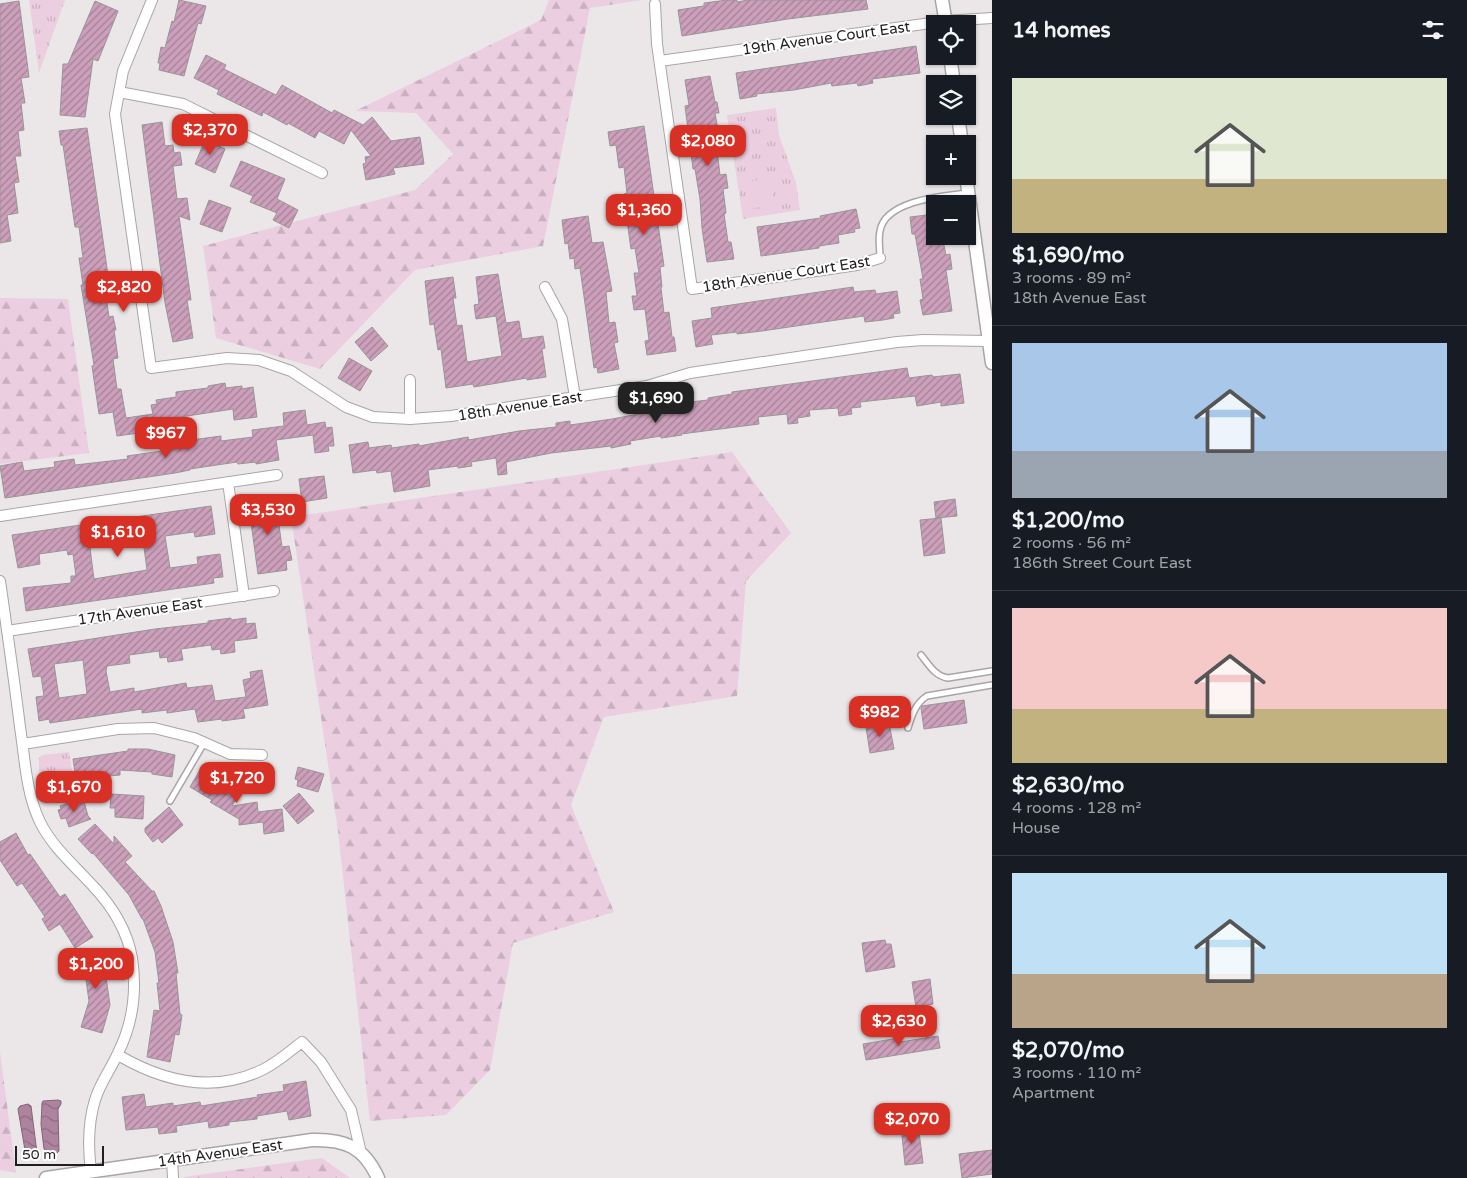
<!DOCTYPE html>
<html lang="en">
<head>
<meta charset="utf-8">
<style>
  body { margin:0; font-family:"Varela Round",sans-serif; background:#242831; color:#f1f3f6; height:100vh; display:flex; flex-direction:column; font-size:19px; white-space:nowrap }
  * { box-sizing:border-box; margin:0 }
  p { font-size:16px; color:#9ea1a6 }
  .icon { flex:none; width:28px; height:28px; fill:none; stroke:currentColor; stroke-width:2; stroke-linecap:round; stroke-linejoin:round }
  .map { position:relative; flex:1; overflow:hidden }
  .panel { display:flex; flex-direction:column; background:#171b24; width:475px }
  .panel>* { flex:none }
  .controls { position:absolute; left:926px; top:15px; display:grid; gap:10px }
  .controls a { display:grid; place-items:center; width:50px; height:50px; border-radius:0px; background:#171b24; box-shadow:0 1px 4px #0004; font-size:25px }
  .scale { position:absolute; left:15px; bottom:12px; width:89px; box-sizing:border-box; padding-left:5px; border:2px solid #201e1f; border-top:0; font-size:14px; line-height:18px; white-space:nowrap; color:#201e1f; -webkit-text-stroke:4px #fff; paint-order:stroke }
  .price { position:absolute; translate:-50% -42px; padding:0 11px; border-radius:10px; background:#d93025; color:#fff; font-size:16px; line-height:32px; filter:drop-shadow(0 1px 2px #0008) }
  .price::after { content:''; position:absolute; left:50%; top:30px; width:15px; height:11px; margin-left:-8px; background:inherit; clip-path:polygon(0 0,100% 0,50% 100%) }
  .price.active { background:#222; color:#fff }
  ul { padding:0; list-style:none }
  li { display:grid; align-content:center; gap:10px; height:265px; padding:0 20px }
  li+li { border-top:1px solid #363941 }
  li span { display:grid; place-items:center; height:155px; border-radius:0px; color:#555 }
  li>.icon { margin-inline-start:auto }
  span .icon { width:90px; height:90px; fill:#fffc; stroke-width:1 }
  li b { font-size:21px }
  h2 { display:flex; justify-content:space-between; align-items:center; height:60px; padding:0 20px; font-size:21px }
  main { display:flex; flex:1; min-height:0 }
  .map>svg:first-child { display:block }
  .forest { fill:url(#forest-firs) }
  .park { fill:url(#park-tufts) }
  .pitch { fill:#ebcee0 }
  .water { fill:url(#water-waves); stroke:#836578 }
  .building { fill:url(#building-hatch); stroke:#999597; fill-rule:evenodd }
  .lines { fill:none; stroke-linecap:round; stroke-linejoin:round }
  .service-casing { stroke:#a9a5a7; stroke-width:8 }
  .minor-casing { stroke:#a9a5a7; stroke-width:12 }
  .tertiary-casing { stroke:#a9a5a7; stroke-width:15 }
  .service { stroke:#fff; stroke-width:5 }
  .minor { stroke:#fff; stroke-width:10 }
  .tertiary { stroke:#fff; stroke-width:12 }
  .labels { text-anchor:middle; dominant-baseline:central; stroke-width:4; stroke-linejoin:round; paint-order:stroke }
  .street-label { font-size:15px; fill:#201e1f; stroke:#fff }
</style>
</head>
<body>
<main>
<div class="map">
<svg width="992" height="1178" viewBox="0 0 992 1178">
  <defs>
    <pattern id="forest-firs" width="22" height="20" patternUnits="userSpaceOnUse" patternTransform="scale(1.25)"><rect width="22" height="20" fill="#ebcee0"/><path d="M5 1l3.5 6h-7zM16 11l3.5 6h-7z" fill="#c9b0c0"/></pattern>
    <pattern id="park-tufts" width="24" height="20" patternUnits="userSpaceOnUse" patternTransform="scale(1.25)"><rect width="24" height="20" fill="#ebcee0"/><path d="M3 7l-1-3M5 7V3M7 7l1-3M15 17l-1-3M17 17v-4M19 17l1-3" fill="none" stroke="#c9b0c0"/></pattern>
    <pattern id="water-waves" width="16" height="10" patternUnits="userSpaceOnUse" patternTransform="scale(1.25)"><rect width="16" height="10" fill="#ae839e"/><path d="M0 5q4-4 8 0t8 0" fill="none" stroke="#8d6b80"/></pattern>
    <pattern id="building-hatch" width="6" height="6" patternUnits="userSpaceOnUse" patternTransform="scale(1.25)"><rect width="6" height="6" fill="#cc9fbb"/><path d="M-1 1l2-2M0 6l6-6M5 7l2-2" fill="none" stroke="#a58197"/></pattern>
  </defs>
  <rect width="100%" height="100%" fill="#ebe7e9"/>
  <!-- forest -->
  <path class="forest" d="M549,0H642L590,8L543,246L415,270L320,369L216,338L203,246L415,190L453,154L416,113L355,111L541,20Z
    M0,298L68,299L89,453L0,464Z
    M732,452L791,533L746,581L737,696L604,717L571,805L614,912L513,943L490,1070L446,1115L370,1121L338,831L291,517Z
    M0,1052L16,1173L0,1170Z
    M322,1158L350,1178H184V1177Z"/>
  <!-- park -->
  <path class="park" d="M29,0H65L39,73Z
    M776,108L779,135L796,183L800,210L743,219L727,115Z
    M69,752L76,796L47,801L39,771V758L42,755Z"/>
  <!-- pitch -->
  <path class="pitch" d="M770,178L774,205L749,209L745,182Z
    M69,781L71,794L55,796L53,783Z"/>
  <!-- water -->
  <path class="water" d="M58,1100L61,1101V1104L58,1109L59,1151L57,1153L47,1151L44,1149L41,1124L42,1103L43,1101Z
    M28,1104L31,1106L37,1153L34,1155L27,1153L25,1150L18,1109L20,1106Z"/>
  <!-- building -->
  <path class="building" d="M179,0L206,6L201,24L198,23L184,76L159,70L160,63H158L161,47L165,48L172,21L174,22Z
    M727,0H737V2L748,0H866L868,9L788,19L682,36L678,10L704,6V3Z
    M19,1L29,77L21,78L25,103H21L24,130L18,131L21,156H15L19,182L14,183L18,213L7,215L11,241L0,243V4Z
    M95,1L118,11L98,61L93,59L85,117L60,115L63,64H68Z
    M916,46L920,73L872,79L873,83L858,86L857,83L832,86L831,83L794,90L756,94L757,96L740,99L736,73Z
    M206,55L226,65L224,69L276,95L282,85L332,113L334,110L363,125L372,117L391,141L420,137L424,164L393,168L395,174L366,180L363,164L366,163L365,157L371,156L351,130L344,144L319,131L315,138L288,123L287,125L263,112L262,116L217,94L219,90L194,78Z
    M710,76L715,102H717L719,113H715L720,141L716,142L720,175L726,174L728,188L723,189L726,213L724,214L728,242H731L734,259L707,262L702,228L700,199L695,169H693L685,106L689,105L685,80Z
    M162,122L165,146L173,145L174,153L180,152L182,165L173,166L177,199L187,198L190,220L179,216L191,300H187L193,338L173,342L165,303L142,125Z
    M644,126L664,266L660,267L662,287L661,288L664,313L669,312L672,337H674L676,351L647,355L645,341L649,340L645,309L634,310L632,296H637L634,273H639L635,248L631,249L629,235L624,194L627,193L624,167L619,168L616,145L610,146L608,132Z
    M87,128L111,296H106L109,317L113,316L116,330H114L118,358L113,359L117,389H121L126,418L153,414L151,405L157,404L156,400L176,397V392L208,388V386L225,383L226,388L242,386V389L253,387L257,417L234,420L233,409L174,418L175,426L160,428V424L138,426L139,433L117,436L113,412L99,414L92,366L94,365L81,285H83L79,258H83L79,227H75L63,145H61L59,131Z
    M205,140L225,149L215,173L195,164Z
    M241,161L285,179L277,199L298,210L289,228L273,220L277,213L250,202L253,196L230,186Z
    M209,200L231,208L222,232L200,224Z
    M856,209L860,228L854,229L855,232L838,235L839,243L819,246V248L761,256L757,227L821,218L820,216Z
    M935,214V236H942L946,255L950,254L952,269L946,270L952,311L923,315L920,300L923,299L920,279H923L915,234H912L910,217Z
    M588,216L592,243L603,242L612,291L606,292L609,323L615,322L618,342L614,343L619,369L598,373L597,367L594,368L580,268L575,269L574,258L570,259L568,243L565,244L562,220Z
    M498,274L506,323L519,321L522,339L543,336L545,348L542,349L546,377L527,380V378L474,387L473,384L446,388L441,349L438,350L434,324L430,325L425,281L453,277L456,298H453L457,326L462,325L467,362L502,356L496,316L476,319L474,305L479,304L476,277Z
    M853,287L854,292L875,290L876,294L897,291L900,313L893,314L894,318L883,320L865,322L864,316L762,331L737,334V332L711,335L713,344L696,347L692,321L712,318L711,308Z
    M372,327L388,346L371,361L355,342Z
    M349,358L372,371L360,391L338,378Z
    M907,368L909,378L932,375L933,377L960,374L964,403L941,406V402L917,406L915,396L860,402L861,407L851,408L852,414L839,416L838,408L809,410L810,416L797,418L798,423L788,424L787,414L758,417L759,424L681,434L682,435L661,438V436L630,441L631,444L611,448V446L551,453L506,462L507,474L498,475L496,458L471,462L472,466L458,468V466L428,470L430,486L394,492L391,471L377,473L376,470L353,473L349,445L368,442L369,448L391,445L392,448L419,444V446L468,437L469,440L519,431L556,427V423L570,421V425L612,419L682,406L681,403L708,400V398L732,394V392Z
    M305,410L307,425L325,422L326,428L332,427L334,446H328L329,451L315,453L313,435L276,440L279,460L256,464V462L238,464L237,462L190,469V470L175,473L5,498L0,466L22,462L24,471L55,467L54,462L74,459L75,465L128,459L127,456L176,449L175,440L184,439V441L221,436V441L253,437L252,430L284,426L283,413Z
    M324,476L327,498L302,502L299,479Z
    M275,496L282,547L289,546L292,560L286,561L287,570L258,574L248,500Z
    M955,499L957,516L936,518L934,502Z
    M211,506L215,534L195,537L194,532L165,536L170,568L198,564L197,557L220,554L223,577L213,578L214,583L26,611L23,588L71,583V576H76L73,554L68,555L67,550L39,554L40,564L18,568L12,535ZM143,540L147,570L94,579L90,548Z
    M941,518L945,553L924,556L920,520Z
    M231,618V620L246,618V624L255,623L257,638L234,641L235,652L221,654L220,649L212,650L211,645L181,649L183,660L168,662L167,657L160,658L159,651L129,655L130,663L107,666L106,671L110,692L134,688V692L186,683L187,688L212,685L215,701L246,697L243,680L251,678L250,672L262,670L268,705L243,709L245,718L222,721V719L198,722L195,709L167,713V710L142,713V709L50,723L49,719L39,721L36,697L44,696L41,676L33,677L28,649L155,629L208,623V621ZM83,660L87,694L59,698L54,664Z
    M964,700L967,723L924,729L921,708L922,706Z
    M889,723L894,749L870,753L866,727Z
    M128,749H148L175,755L172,777L152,774V772L120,770V775L76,779L73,759L128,751Z
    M298,767L324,774L318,792L297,786L298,780L295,779Z
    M201,768L219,778L217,781L239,793L232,806L257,802L258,812L282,809L284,831L264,834L263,822L239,825V819L210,802L212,800L190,787Z
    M299,793L314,811L298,824L283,806Z
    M111,794L144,796L143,819L115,817V808H110Z
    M83,798L88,816L91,819L69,827L66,818L61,819L58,810L61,809L60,806Z
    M169,807L183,825L162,843L158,838L153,842L145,832V828Z
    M95,824L114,844V836L132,856L125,862L152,891H154L161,906L173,942L178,973H176L180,1014L182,1015L179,1035L175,1034L170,1062L147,1057L154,1010L160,1011L157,983H159L155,952L143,919H142L129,895L93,853L92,854L78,839Z
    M16,833L28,855L30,854L60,897L65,894L93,937L75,948L60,924L49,931L42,919L45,917L22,883L17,886L0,860V842Z
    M885,940L886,944H891L895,967L866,972L862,943Z
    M102,949L103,955L107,954L110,969L105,970L110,1005L102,1033L81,1027L89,1001L86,980H88L82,953Z
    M930,979L933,1004L916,1007L912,982Z
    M938,1036L940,1048L866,1060L863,1044L899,1038L900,1042Z
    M306,1081L311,1116L289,1120L287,1111L257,1116V1119L229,1122V1125L209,1128L208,1121L176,1126L177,1132L159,1134L158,1127L126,1130L122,1097L144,1094L146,1107L173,1103V1106L200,1102L201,1106L258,1097L257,1095L284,1091L283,1085Z
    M918,1124L923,1163L905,1165L901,1126Z
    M992,1150V1174L962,1178L959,1154Z"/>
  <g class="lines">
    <!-- service casing -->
    <g class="service-casing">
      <path id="service" d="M880,258C880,249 878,239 880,231C885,200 944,196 968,193
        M921,655C929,665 935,676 948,678L992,671
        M908,728C912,715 915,704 927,696L992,685
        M170,801L204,743"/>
    </g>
    <!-- minor casing -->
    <g class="minor-casing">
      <path id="minor" d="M152,0L123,71L115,114L151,368L227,358L259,360L291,371L346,407L373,417L410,419L451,416L647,386L690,373L897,342L923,340L989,341
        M655,4L657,44L692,289L857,265L880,258
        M660,61L945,21L992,18
        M119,92L183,104L322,173
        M545,287L562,319L575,397
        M410,419V380
        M228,482L244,596
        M0,516L277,475
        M0,581C7,630 14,678 20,727C25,759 26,793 40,822C53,848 74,865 93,886C112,906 127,930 132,958C137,991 133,1023 118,1053C111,1069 100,1083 95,1100C88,1123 88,1148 91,1171
        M7,631L274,591
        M23,744L118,729L154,728L194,738L230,754L262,755
        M118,1055C164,1082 214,1094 264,1069C278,1062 290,1051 302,1042L321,1062L351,1110L361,1153
        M172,1160L173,1178"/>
    </g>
    <!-- tertiary casing -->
    <g class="tertiary-casing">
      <path id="tertiary" d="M942,0L946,24
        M950,56L954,84
        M958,116L962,144
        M966,176L992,363
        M46,1178L312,1140C345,1139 364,1147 378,1178"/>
    </g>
    <!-- service -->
    <use href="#service" class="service"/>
    <!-- minor -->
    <use href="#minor" class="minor"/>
    <!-- tertiary -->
    <use href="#tertiary" class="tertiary"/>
  </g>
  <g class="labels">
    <!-- street labels -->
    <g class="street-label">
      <text transform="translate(826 38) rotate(-8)">19th Avenue Court East</text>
      <text transform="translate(786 274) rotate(-9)">18th Avenue Court East</text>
      <text transform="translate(520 406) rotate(-9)">18th Avenue East</text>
      <text transform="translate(140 611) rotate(-8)">17th Avenue East</text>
      <text transform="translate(220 1153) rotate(-8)">14th Avenue East</text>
    </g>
  </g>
</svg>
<div class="controls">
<a><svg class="icon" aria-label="locate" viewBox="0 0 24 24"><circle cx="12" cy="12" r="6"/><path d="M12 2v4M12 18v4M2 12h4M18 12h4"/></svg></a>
<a><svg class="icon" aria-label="layers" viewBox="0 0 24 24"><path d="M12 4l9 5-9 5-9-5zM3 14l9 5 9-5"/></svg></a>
<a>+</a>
<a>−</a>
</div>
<div class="scale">50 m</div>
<b class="price" style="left:210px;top:156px">$2,370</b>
<b class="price" style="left:708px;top:167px">$2,080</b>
<b class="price" style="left:644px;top:236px">$1,360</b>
<b class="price" style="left:124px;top:313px">$2,820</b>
<b class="price active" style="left:656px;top:424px">$1,690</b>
<b class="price" style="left:166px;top:459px">$967</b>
<b class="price" style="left:268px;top:536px">$3,530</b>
<b class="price" style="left:118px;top:558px">$1,610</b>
<b class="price" style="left:880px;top:738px">$982</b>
<b class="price" style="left:237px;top:804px">$1,720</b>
<b class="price" style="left:74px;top:813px">$1,670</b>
<b class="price" style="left:96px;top:990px">$1,200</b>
<b class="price" style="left:899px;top:1047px">$2,630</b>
<b class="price" style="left:912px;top:1145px">$2,070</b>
</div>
<section class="panel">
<h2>14 homes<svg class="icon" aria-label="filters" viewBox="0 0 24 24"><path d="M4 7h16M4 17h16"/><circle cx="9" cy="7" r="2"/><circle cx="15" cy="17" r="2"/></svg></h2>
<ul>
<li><span style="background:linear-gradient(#dfe7d0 65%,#c2b280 0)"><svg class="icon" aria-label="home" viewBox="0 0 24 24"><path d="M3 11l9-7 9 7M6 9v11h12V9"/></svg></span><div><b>$1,690/mo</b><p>3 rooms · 89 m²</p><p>18th Avenue East</p></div></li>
<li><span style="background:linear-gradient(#a9c7e8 70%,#9aa5b1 0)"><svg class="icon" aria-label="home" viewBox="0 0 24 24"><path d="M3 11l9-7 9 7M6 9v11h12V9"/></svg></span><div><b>$1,200/mo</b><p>2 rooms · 56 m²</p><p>186th Street Court East</p></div></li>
<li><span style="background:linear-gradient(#f6c9c9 65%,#c2b280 0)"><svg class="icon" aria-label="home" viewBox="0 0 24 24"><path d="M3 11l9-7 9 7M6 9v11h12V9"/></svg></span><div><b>$2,630/mo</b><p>4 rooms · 128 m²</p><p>House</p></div></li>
<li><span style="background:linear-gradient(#bfe0f5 65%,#b9a48a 0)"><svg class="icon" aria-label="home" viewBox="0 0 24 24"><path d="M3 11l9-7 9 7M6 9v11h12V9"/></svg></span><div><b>$2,070/mo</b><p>3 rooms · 110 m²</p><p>Apartment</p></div></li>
</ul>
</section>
</main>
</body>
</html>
